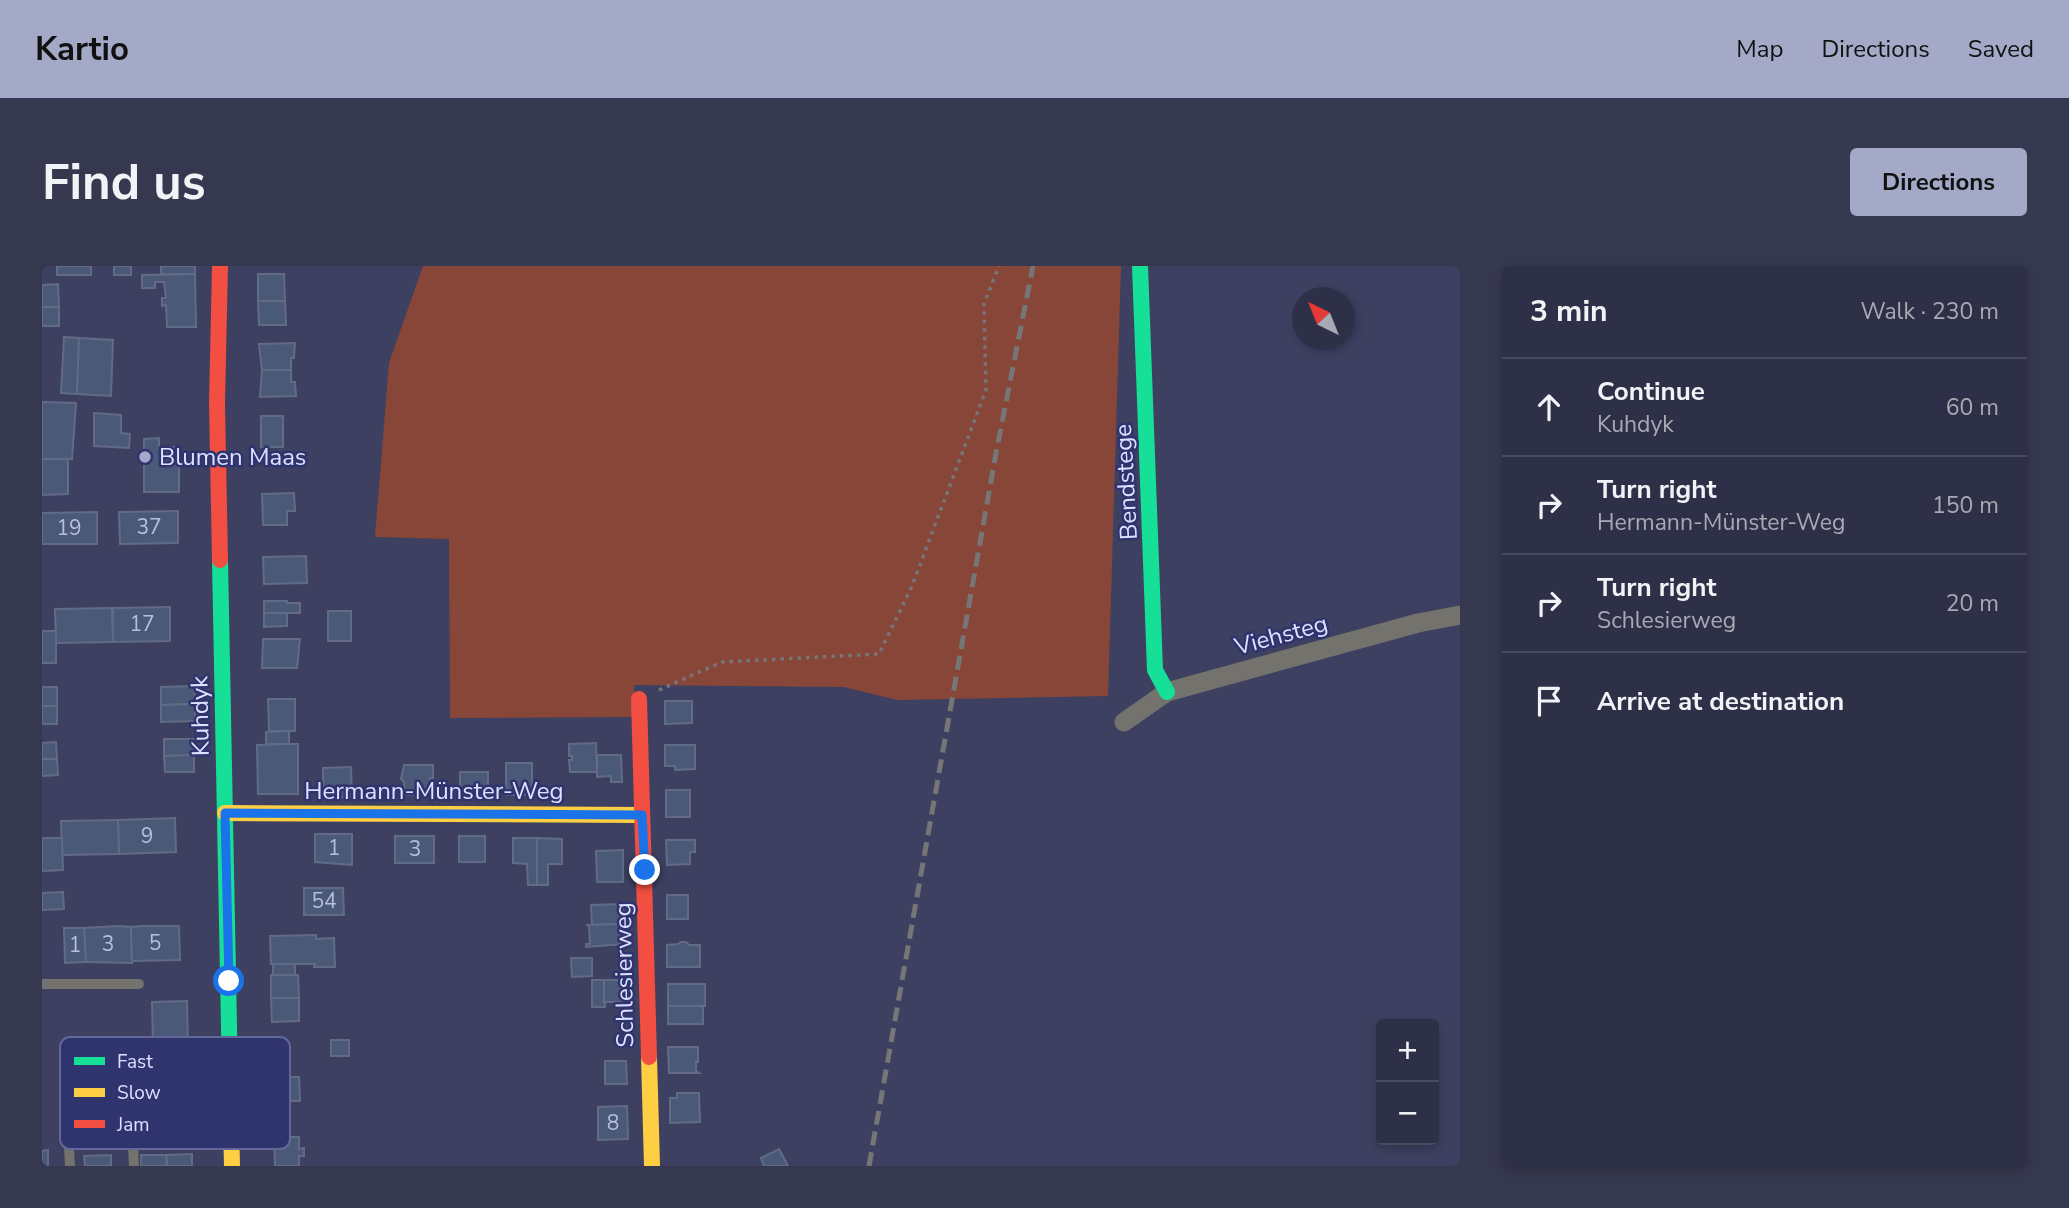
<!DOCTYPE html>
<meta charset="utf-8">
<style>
:root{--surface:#2e3048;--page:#36384f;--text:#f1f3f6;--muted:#a7a9b4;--line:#494b60;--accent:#a4a9c7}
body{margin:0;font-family:"Nunito Sans",sans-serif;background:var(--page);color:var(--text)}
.controls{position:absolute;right:21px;bottom:21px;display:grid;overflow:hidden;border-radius:7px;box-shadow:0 4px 10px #0003}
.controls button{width:63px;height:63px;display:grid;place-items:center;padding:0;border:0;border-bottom:2px solid var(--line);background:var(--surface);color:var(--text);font:35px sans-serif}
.compass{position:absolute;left:1250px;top:21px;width:63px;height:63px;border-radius:50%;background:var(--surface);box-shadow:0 4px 10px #0003;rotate:317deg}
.stop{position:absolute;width:21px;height:21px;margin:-16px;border:5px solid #1a73e8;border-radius:50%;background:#fff}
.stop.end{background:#1a73e8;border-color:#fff;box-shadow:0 2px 7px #0008}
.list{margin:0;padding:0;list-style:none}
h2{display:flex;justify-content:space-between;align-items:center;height:91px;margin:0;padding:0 28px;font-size:30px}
h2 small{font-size:23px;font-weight:400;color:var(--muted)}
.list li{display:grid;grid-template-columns:46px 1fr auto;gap:21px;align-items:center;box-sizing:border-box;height:98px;padding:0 28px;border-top:2px solid var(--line)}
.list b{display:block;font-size:26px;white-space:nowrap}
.list p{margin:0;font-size:23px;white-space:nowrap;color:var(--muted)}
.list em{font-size:23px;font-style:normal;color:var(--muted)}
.icon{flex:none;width:38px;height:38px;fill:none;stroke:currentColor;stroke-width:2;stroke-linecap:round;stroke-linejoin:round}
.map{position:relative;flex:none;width:1418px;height:900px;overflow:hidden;border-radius:7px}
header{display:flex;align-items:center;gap:42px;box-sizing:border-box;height:98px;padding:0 35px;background:var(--accent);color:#111}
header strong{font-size:33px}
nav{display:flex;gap:38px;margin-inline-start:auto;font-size:24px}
.intro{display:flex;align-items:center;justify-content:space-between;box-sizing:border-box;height:168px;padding:0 42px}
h1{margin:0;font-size:49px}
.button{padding:18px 32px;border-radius:7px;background:var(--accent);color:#111;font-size:24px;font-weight:700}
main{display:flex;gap:42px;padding:0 42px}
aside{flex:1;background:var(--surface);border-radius:7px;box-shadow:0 4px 10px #0003}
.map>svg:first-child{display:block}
</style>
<header>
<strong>Kartio</strong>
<nav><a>Map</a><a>Directions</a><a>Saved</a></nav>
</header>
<div class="intro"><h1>Find us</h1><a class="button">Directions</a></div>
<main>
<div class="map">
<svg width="1418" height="900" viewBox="0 0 1418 900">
<rect width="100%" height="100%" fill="#3d4060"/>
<path fill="#874638" d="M381 0H1079L1066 430 855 434 802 421 592 419V451L408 452 407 273 333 271 347 97Z"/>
<g fill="#4a5978" stroke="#626b85" stroke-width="2">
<rect x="15" y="0" width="34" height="9"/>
<rect x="72" y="0" width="17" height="9"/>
<rect x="119" y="0" width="34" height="8"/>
<path d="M153 8 154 61H125L124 39 120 40V32H124L122 16H113V22H100V9Z"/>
<path d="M216 8H242L243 35H216Z"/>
<path d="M16 18 17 41H0V19Z"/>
<path d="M216 35H243L244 59H217Z"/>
<rect x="0" y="41" width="17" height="19"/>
<path d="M22 71 37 72 35 128 19 127Z"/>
<path d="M37 72 71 74 69 130 35 128Z"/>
<path d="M253 77 252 92H249V104H220L217 78Z"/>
<path d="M220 104H249V116H253L254 130 218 131Z"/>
<path d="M0 136 34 137 30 193H0Z"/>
<path d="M52 147 79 149V167L88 168 87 182 52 180Z"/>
<rect x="219" y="150" width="22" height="31"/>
<path d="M117 172V181H137V226H102V173Z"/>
<path d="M0 193H26V228L0 229Z"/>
<path d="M252 227 253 245H245V259H221L220 228Z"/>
<path d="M136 245V277L78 278 77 246Z"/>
<path d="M55 246V278H0V247Z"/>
<path d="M264 290 265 317 222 318 221 291Z"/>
<path d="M222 335H245V337H258V347H222Z"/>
<path d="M128 341V375L71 376V342Z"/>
<path d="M70 342 71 376 14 377 13 343Z"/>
<rect x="286" y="345" width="23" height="30"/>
<path d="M222 347H245V360L222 361Z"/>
<rect x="0" y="365" width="14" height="32"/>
<path d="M221 373H258L255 402H220Z"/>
<path d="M152 420 153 438 119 439V421Z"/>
<rect x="0" y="421" width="15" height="19"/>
<path d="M226 433H253V465H227Z"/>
<path d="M623 435H650V457L623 458Z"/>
<path d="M153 438V455L119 456V439Z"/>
<rect x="0" y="440" width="15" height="18"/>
<path d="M247 465V478H224V466Z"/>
<path d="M122 473H152V489L122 490Z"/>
<path d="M14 476 15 493H0V477Z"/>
<path d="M554 477 555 506H528L527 494H530V490H527V478Z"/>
<path d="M247 478H256V528H216L215 479Z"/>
<path d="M623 479H653V503L633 504V500H623Z"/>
<path d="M152 489V506H123L122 490Z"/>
<path d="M555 489H579L580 516H569V510L555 511Z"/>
<path d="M0 493H15L16 509 0 510Z"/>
<rect x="464" y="497" width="26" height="32"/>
<path d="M362 499H391V512H388V529H363L362 516 359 513Z"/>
<path d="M309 501 310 531 281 532V502Z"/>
<rect x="418" y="506" width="28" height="23"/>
<rect x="624" y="524" width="24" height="27"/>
<path d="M133 552 134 586 77 588 76 554Z"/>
<path d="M76 554 77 588 20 589 19 555Z"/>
<path d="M273 568H310V599L273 596Z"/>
<rect x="353" y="570" width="39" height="27"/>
<rect x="417" y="570" width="26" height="26"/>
<path d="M0 572H20L21 604 0 605Z"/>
<path d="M471 572H495V619H486L485 598 471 597Z"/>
<path d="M495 572 520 573V598H506V619H495Z"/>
<path d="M624 574H653V586H648V598L625 599Z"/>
<path d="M581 584V616H555L554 585Z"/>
<path d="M262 622H301L302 649H262Z"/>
<path d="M21 626 22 643 0 644V627Z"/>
<rect x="625" y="629" width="21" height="24"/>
<path d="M581 638 582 658 550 659 549 639Z"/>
<path d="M582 658V678L544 681V678H548L547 660 544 659Z"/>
<path d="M77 660 89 661 90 697 44 696 42 662Z"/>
<path d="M101 660H137L138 694 91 695 90 697 89 661Z"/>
<path d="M22 662H42L44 696 23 697Z"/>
<path d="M274 669V673L292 672 293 701H272L273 698H229L228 670Z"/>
<path d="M639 676H644L647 679H658V701H625V679L636 678Z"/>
<path d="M529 692H550V710L530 711Z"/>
<rect x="231" y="698" width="22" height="11"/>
<path d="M229 709H256L257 732H229Z"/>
<path d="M550 714H562L563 741H550Z"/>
<rect x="562" y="714" width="21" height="22"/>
<rect x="626" y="718" width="37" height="22"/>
<path d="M229 732H257V755L230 756Z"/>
<path d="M145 735 146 782H111L110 736Z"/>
<rect x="626" y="740" width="35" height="18"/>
<rect x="289" y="774" width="18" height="16"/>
<path d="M626 781H656V796H654V805L657 807H627Z"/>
<path d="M563 795H584L585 818H563Z"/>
<path d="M231 811H257L258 835H231Z"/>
<path d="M635 827H657L658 856 628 857V832H635Z"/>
<path d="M585 840 586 873 556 874V841Z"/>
<path d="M232 871H257V883L262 882V890H257V900H233Z"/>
<path d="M737 883 746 900H722L719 892Z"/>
<path d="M6 884V900H0V885Z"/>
<path d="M150 888V900H125L124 889Z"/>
<path d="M69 889V900H43L42 890Z"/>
<path d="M99 889H124L125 900H99Z"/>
</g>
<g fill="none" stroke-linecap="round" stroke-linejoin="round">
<path stroke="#767677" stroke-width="3.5" stroke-dasharray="3.5 5" stroke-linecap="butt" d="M617 424 680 396 837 388 870 320 944 124 942 38 957 0"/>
<g stroke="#74726d" stroke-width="10">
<path d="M0 718H97"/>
<path d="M91 879 92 900"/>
<path d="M27 882 28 900"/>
</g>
<path stroke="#74726d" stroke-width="19" d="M1082 456 1125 426 1376 357 1418 349"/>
<g stroke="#16e098" stroke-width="16">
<path d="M1098 0 1113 404 1125 426"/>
<path d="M178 294 188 812"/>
</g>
<g stroke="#ffcf43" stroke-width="16">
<path d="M183 547 600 549"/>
<path d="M607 791 610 900"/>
<path d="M188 812 190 900"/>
</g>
<g stroke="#f24e42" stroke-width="16">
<path d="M178 0 175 137 178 294"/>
<path d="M597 433 607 791"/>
</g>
<path stroke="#777677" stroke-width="5" stroke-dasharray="14 7" stroke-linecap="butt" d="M827 900 954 187 991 0"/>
</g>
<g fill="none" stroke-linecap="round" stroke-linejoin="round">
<path stroke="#1a73e8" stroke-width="9" d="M187 715 183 547 600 549 603 604"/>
</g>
<circle fill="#a4a9c7" stroke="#2f336e" stroke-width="2.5" cx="103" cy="191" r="7"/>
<g text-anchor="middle" stroke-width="5" stroke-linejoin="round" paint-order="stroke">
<g font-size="21" fill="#b8bfdd">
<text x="107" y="268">37</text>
<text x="27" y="269">19</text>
<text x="100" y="365">17</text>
<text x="105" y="577">9</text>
<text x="292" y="589">1</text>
<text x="373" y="590">3</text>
<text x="282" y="642">54</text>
<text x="113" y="684">5</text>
<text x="66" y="685">3</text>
<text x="33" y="686">1</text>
<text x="571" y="864">8</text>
</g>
<g font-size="24" fill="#dce1ff" stroke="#2f336e" text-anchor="start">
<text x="117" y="199">Blumen Maas</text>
</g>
<g font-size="24" fill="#dce1ff" stroke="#2f336e">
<text transform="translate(1084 216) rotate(-93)" y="8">Bendstege</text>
<text transform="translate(1239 369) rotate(-15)" y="8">Viehsteg</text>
<text transform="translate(158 450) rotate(-91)" y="8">Kuhdyk</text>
<text x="392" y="533">Hermann-Münster-Weg</text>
<text transform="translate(582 709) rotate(-91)" y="8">Schlesierweg</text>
</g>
</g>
<rect x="18" y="771" width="230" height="112" rx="10" fill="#2f336e" stroke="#63679a" stroke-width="2"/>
<rect x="32" y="791" width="31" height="8" fill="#16e098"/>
<rect x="32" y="822" width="31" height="9" fill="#ffcf43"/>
<rect x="32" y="854" width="31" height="8" fill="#f24e42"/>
<g font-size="19" fill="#dce1ff">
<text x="75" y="802">Fast</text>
<text x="75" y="833">Slow</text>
<text x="75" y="865">Jam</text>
</g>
</svg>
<div class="controls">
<button>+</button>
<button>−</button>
</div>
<svg class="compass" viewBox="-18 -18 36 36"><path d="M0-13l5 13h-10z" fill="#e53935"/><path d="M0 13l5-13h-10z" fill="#a7a9b4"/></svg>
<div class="stop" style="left:187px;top:715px"></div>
<div class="stop end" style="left:603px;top:604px"></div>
</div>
<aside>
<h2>3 min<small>Walk · 230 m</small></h2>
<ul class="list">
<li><svg class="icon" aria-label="ahead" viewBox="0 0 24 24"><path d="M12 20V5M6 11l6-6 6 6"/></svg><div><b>Continue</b><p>Kuhdyk</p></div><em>60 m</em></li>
<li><svg class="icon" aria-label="right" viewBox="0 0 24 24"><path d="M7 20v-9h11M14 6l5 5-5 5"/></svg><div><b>Turn right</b><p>Hermann-Münster-Weg</p></div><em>150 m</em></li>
<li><svg class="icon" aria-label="right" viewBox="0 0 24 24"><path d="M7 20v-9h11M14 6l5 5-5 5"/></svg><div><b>Turn right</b><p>Schlesierweg</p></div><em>20 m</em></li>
<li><svg class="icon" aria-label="arrive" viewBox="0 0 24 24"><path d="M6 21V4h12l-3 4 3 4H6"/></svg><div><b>Arrive at destination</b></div></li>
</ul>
</aside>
</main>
